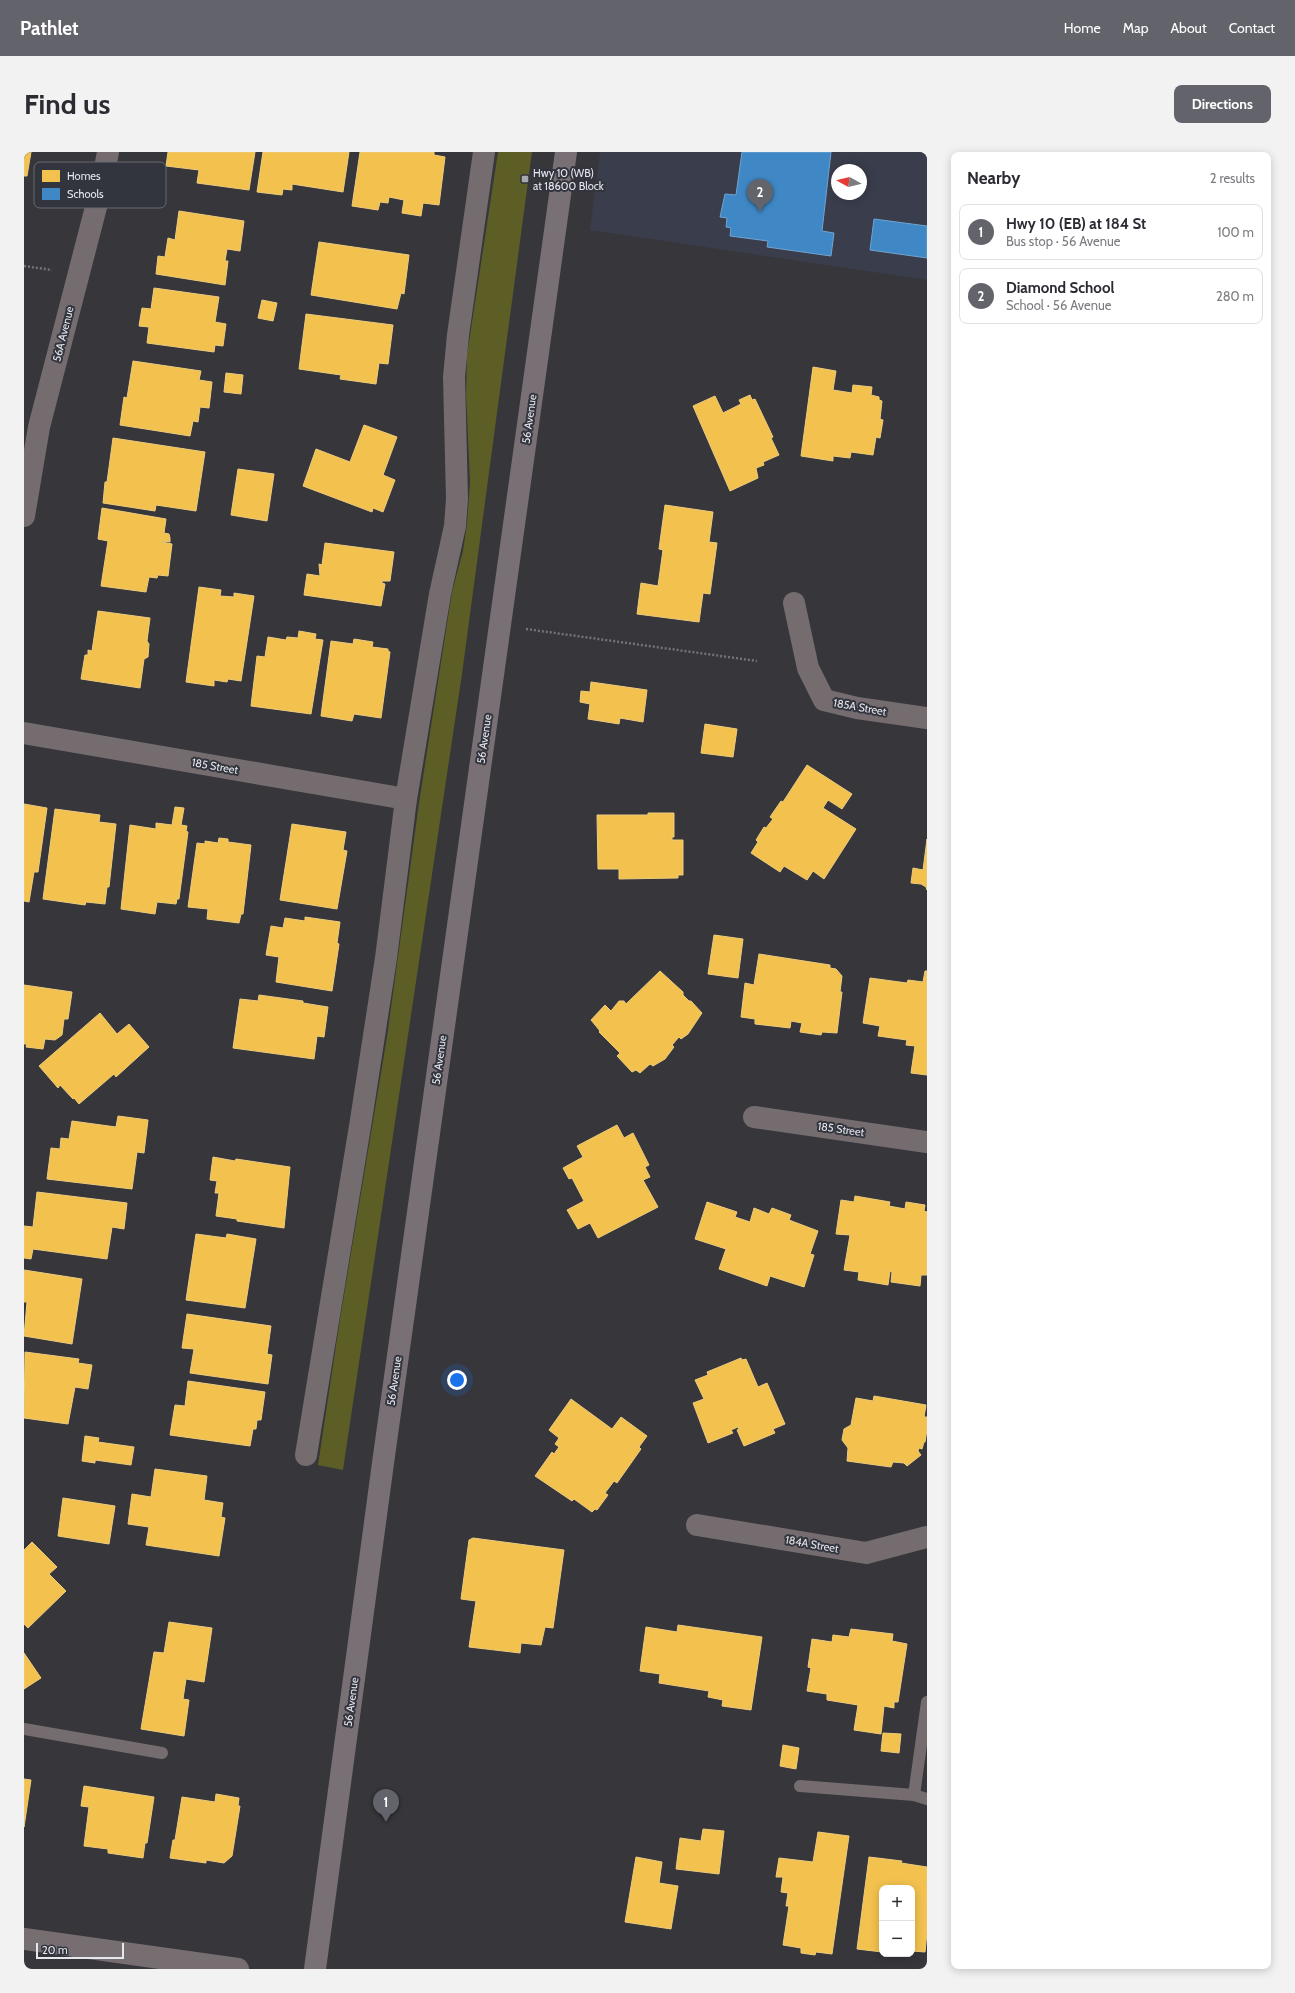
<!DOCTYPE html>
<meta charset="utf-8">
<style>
:root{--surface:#fff;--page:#f2f2f3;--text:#2b2b33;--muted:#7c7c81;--line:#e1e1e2;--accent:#63646b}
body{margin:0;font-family:Cabin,sans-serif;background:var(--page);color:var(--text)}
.controls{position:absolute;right:12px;bottom:12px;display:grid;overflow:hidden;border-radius:8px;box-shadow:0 2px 10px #0003}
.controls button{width:36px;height:36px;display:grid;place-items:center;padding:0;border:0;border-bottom:1px solid var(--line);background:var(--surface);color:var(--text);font:20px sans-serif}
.compass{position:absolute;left:807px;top:12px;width:36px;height:36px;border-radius:50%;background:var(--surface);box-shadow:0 2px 10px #0003;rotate:278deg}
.scale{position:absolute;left:12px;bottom:10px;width:88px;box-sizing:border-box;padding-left:4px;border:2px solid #e6e7ed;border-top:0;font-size:11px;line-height:14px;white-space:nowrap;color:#e6e7ed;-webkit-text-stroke:3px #33353e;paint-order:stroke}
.you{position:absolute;left:433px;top:1228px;width:14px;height:14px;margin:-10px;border:3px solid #fff;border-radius:50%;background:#1a73e8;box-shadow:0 0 0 6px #1a73e833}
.badge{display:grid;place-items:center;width:26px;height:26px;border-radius:50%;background:var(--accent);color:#fff;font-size:13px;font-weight:700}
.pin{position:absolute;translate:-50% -33px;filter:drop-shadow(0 1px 2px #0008)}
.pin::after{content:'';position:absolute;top:21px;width:14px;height:12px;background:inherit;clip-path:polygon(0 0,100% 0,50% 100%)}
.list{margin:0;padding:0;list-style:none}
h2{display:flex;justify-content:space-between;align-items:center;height:52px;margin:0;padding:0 16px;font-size:17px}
h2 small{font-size:13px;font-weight:400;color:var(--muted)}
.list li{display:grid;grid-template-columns:26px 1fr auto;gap:12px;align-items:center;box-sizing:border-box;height:56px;margin:0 8px 8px;padding:0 8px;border:1px solid var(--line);border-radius:8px}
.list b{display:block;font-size:15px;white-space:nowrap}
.list p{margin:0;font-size:13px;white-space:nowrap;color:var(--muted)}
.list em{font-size:13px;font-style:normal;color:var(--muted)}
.map{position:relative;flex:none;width:903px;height:1817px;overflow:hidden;border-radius:8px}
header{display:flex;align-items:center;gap:24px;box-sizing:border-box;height:56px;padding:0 20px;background:var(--accent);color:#fff}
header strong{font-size:19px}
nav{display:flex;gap:22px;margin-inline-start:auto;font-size:14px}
.intro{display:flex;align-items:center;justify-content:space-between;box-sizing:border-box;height:96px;padding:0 24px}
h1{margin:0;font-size:28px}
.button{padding:10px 18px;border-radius:8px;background:var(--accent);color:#fff;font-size:14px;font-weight:700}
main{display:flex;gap:24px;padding:0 24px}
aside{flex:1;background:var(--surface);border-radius:8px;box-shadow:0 2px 10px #0003}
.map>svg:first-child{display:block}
</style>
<header>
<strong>Pathlet</strong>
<nav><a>Home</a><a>Map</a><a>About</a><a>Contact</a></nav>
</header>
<div class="intro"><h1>Find us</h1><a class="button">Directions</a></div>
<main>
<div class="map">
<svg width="903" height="1817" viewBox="0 0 903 1817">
<rect width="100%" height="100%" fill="#36363b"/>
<path fill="#3a3d4b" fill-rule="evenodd" d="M576 0H903V128L566 78ZM813 18H837V42H813Z"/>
<path fill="#5c5e25" d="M474 0H508L438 522 319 1318 294 1313 316 1167 363 885 395 651 428 440 439 399 443 372 446 330 442 242 443 203Z"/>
<g fill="#f2c14e" stroke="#eecc7e">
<path d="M0 0H7L3 24H0Z"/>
<path d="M144 0H231L225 38 173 31 175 18 142 14Z"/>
<path d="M239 0H325L319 40 268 32V38L259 37 258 43 233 40Z"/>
<path d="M336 0H410V3L421 5 415 53 399 51 397 64 378 61 380 48 365 45 364 51 356 50 354 58 328 54Z"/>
<path d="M155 59 220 69 216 99 203 97 201 109H204L201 133 132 122 134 104 141 105 144 86 151 88Z"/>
<path d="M295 90 385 103 380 142 377 141 373 157 287 143Z"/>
<path d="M130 136 195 145 191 170 202 172 199 194 191 193 190 200 123 191 125 175 115 174 118 156 127 157Z"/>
<path d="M238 148 253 151 249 169 234 166Z"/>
<path d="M282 162 369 173 364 212 355 211 352 232 316 227 317 223 275 217Z"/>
<path d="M109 209 177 219 175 228 188 230 185 256 176 255 174 270 169 269 166 284 96 273 100 245 103 246Z"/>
<path d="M789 215 812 219 809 238 828 241 829 233 848 235 847 243 855 245V248L858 249 856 267 859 268 856 286 852 285 849 303 827 300 826 306 809 304V309L777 304Z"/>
<path d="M202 221 219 223 217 242 200 240Z"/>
<path d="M726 243 728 248 731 247 749 285 747 286 755 303 739 310 740 313 732 316 734 326 706 339 669 254 691 244 699 261 717 252 715 248Z"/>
<path d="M340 273 373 285 359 323 371 328 359 360 349 356 348 360 279 334 292 297 326 310Z"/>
<path d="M89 286 181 300 172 359 132 353 131 359 79 351 81 330H83Z"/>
<path d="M214 317 250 322 243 369 207 363Z"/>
<path d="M641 353 689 360 685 390 693 391 686 442 679 441 675 470 613 462 617 431 634 434 639 398 635 397Z"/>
<path d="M78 356 142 367 140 381 145 382 146 386V390L138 389V390L148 392 144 424 134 423 133 426 125 425 122 440 77 434 84 389 74 387Z"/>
<path d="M301 391 370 400 366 429H358V431L361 432 357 454 280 443 283 422 296 424 295 412 298 413Z"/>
<path d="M175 435 197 438 196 444 210 445V441L230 444 217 529 204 527 203 530 190 528V534L162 530Z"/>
<path d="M74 459 126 466 123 489 125 492 124 505 120 507 116 536 57 527 61 503H64V498L68 499Z"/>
<path d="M275 479 292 482 291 487 299 488 287 562 227 554 233 504 241 505 244 485 262 488 263 485 274 486Z"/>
<path d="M330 487 349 490 348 495 364 497V499L366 500 357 566 330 562 328 569 297 564 307 489 329 492Z"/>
<path d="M567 530 623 538 619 570 596 566 595 572 564 567 566 552 556 550 557 539 566 540Z"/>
<path d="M681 572 713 577 709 605 677 601Z"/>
<path d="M783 613 828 642 818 657 804 648 799 656 832 677 800 727 789 719 783 728 760 714 756 720 727 701 734 690 732 688 740 675 742 676 749 667 746 665 757 649 759 650Z"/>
<path d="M0 652 23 656 14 720H10L5 750 0 749Z"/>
<path d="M151 655 160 656 157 673 163 674 162 679 164 680 155 747H153L152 752 133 750 131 762 97 757 106 673 132 677V671L148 673Z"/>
<path d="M31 657 76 663 75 670 92 672 85 735H83L81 752 62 750 61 753 19 747Z"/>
<path d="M624 661H650V685H648V688H659V723H654V726L595 727V717H574L573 663H624Z"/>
<path d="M268 672 322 680 319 698 323 699 313 757 256 748Z"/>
<path d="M195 686 204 687V690L227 693 219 762H217L215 771 183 767 184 757 164 755 173 691 181 692V689L194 691Z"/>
<path d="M903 687V738L902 735 897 732 887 731 889 716 899 718Z"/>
<path d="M281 765 316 770 313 791 315 792 308 839 252 830 255 805 242 803 247 774 259 776 261 766 281 769Z"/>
<path d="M690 783 719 787 714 826 684 822Z"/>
<path d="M735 802 806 813V816L812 817 818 824 816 840H818L813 881 798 880 797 883 776 880 778 871 767 869 766 876 731 872V867L717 865 721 831 730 833Z"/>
<path d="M636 819 659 840V843L665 849H667L678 861 664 882 657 887 655 885 648 893 650 895 641 907 629 914 626 912 616 921 612 918 608 920 593 904 596 901 575 880 576 879 567 868 581 853 587 859 595 849H600L602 852Z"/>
<path d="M901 819H903V923L887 921 891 894 882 893 883 888 854 884 856 874 839 871 846 826 883 831 884 828 899 830Z"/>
<path d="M0 833 48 840 44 867H40L38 883 31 888 21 887 19 897 2 895 3 892H0Z"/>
<path d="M235 843 279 849V851L304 855 300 885 293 884 290 907 209 896 216 847 234 849Z"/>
<path d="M76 861 93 882 105 872 125 895 92 925 90 922 55 952 50 946 49 947 36 933 34 936 15 914Z"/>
<path d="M94 964 124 968 120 1001 113 1000 108 1037 23 1027 27 996 36 997 37 986 45 987 48 969 92 975Z"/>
<path d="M593 973 600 986 609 981 625 1013 621 1015 626 1025 619 1028 634 1055 574 1086 566 1071 554 1077 543 1058 560 1049 548 1026 545 1027 539 1016 559 1005 553 994Z"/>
<path d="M189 1005 211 1009 212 1007 266 1015 260 1076 213 1069V1067L192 1064 195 1041H191L193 1029 186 1028Z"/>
<path d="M13 1040 103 1051 100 1077 88 1075 83 1107 9 1097 7 1107 0 1106V1074L9 1075Z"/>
<path d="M831 1044 866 1050 865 1054 881 1057 882 1050 901 1053 900 1059 903 1060V1123H897L896 1134 867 1130 868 1120 866 1119 864 1133 834 1128 835 1120 820 1118 826 1083 812 1082 817 1048 830 1050Z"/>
<path d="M683 1050 713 1060 711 1065 726 1070 730 1056 745 1062 748 1056 767 1063 765 1068 794 1079 786 1102 790 1103 780 1135 746 1124 743 1134 695 1117 702 1097 671 1087Z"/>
<path d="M172 1082 202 1086 203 1082 232 1087 221 1156 162 1148Z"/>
<path d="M0 1118 58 1127 48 1192 0 1184 3 1150H0Z"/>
<path d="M163 1162 247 1174 243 1202 248 1203 244 1232 166 1221 170 1197 158 1196Z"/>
<path d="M1 1200 55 1207 54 1211 68 1213 64 1237 51 1235 44 1272 0 1266Z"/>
<path d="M717 1206 718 1208 722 1207 734 1235 743 1231 761 1272 749 1277 751 1281 720 1294 713 1278 715 1277 714 1275 707 1278 709 1281 684 1291 669 1251 680 1247 671 1228 684 1223 683 1220Z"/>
<path d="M164 1229 241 1240 237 1268H233L232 1277H229L226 1294 146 1283 151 1253 161 1254Z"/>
<path d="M850 1244 902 1253 900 1265H903V1278L901 1290H900L898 1297 895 1296 894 1299 897 1303 883 1314 880 1311 869 1310 867 1315 823 1309 824 1296 818 1288 820 1277 827 1273 832 1246 849 1249Z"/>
<path d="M547 1247 588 1277 597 1265 623 1284 615 1295 617 1297 593 1331 590 1329 581 1341 584 1343 573 1358 571 1357 568 1360 550 1347 548 1349 511 1324 528 1300 530 1302 535 1295 531 1292 535 1286 525 1278Z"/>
<path d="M61 1284 75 1286 74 1290 110 1295 107 1313 71 1308V1311L58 1309Z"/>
<path d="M131 1317 183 1324 180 1348 199 1351 197 1365 201 1366 195 1404 122 1393 125 1375 104 1372 108 1342 127 1345Z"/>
<path d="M39 1346 91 1354 85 1392 34 1384Z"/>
<path d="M449 1386 540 1398 529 1476 521 1475 517 1493 497 1491 496 1501 445 1495 452 1449 437 1447 445 1388Z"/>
<path d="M8 1390 33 1415 25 1422 42 1439 4 1476 0 1472V1398Z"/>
<path d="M145 1470 188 1476 180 1530 162 1527 159 1547 165 1548 160 1584 117 1577 130 1500 140 1501Z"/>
<path d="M654 1473 738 1485 727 1558 698 1554 699 1548 684 1545 685 1539 635 1531 636 1522 616 1519 622 1475 653 1480Z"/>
<path d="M827 1477 869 1482 868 1489 883 1492 874 1550H870V1556L860 1554 857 1582 830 1578 834 1553 803 1548V1542L783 1539 787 1516 784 1515 788 1487 808 1490 809 1483 825 1485Z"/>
<path d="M0 1501 17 1526 0 1537Z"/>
<path d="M859 1581 877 1582 875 1601 857 1599Z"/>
<path d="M759 1593 775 1596 772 1617 756 1614Z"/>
<path d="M0 1627 7 1628 0 1675Z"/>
<path d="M60 1634 130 1645 123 1691H121L119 1706 84 1701V1697L60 1694 65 1655 57 1654Z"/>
<path d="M192 1642 215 1646 214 1654H216L208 1704 200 1711 182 1708V1711L146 1706 149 1688H151L158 1645 191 1650Z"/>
<path d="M679 1677 700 1679 695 1722 652 1717 656 1686 677 1689Z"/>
<path d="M794 1680 825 1684 808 1802 792 1800 791 1803 777 1801V1796L759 1793 765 1754H762L764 1741 757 1740 759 1725H752L755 1706 789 1710Z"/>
<path d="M612 1705 638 1710 635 1731 654 1734 647 1777 601 1770Z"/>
<path d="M845 1705 878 1709 877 1711 903 1715V1781L901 1800 888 1799V1736H858V1800L833 1797Z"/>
</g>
<g fill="#3f88c5" stroke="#71a4d1">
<path d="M718 0H807L798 79 810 81 807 104 743 95 744 89 706 84 707 76 702 75 703 66 696 65 701 42 712 43Z"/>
<path d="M850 67 903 74V106L846 98Z"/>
</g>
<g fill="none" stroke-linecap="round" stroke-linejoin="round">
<g stroke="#777274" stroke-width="2.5" stroke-dasharray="2 2" stroke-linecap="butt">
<path d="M0 114 28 118"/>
<path d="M502 477 733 509"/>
</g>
<g stroke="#756c6f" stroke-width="12">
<path d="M0 1577 138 1601"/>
<path d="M776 1634 890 1643 903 1647"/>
<path d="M890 1643 903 1550"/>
</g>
<g stroke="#756c6f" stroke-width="22">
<path d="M0 364 15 275 78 32 84 0"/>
<path d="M770 451 784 516 800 548 833 556 903 566"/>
<path d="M0 581 382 647"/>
<path d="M730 965 903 990"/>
<path d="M282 1303 337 968 362 806 382 647 416 442 431 374 433 347 430 225 434 183 460 0"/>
<path d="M673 1373 842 1401 903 1385"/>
</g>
<path stroke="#776e72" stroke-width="22" d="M0 1787 214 1817"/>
<path stroke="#787074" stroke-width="22" d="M291 1817 359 1311 542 0"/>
</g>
<rect fill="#a8a9af" stroke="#33353e" stroke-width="1.5" x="497" y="23" width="8" height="8" rx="2"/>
<g text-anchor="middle" stroke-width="4" stroke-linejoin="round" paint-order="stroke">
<g font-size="11" fill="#e6e7ed" stroke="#33353e" text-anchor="start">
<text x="509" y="25">Hwy 10 (WB)<tspan x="509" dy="13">at 18600 Block</tspan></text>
</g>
<g font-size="11" fill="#e6e7ed" stroke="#33353e">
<text transform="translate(39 182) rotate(-76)" y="4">56A Avenue</text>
<text transform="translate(505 267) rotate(-82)" y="4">56 Avenue</text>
<text transform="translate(836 555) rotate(10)" y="4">185A Street</text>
<text transform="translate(460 587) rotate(-82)" y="4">56 Avenue</text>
<text transform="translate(191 614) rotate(10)" y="4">185 Street</text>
<text transform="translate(415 908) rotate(-82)" y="4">56 Avenue</text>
<text transform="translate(817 977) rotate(8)" y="4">185 Street</text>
<text transform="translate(370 1229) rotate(-82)" y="4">56 Avenue</text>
<text transform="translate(788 1392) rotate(10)" y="4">184A Street</text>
<text transform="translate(327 1550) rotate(-82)" y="4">56 Avenue</text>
</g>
</g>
<rect x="10" y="10" width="132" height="46" rx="6" fill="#33353e" stroke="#696a73" stroke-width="1"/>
<rect x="18" y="18" width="18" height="12" fill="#f2c14e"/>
<rect x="18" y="36" width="18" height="12" fill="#3f88c5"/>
<g font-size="11" fill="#e6e7ed">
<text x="43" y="28">Homes</text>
<text x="43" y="46">Schools</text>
</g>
</svg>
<div class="controls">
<button>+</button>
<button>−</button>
</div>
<svg class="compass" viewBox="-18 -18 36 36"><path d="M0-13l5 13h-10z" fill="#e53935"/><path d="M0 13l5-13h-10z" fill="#7c7c81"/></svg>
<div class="scale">20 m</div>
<div class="you"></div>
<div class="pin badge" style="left:362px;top:1670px">1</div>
<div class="pin badge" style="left:736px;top:60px">2</div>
</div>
<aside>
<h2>Nearby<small>2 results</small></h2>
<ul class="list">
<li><span class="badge">1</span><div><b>Hwy 10 (EB) at 184 St</b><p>Bus stop · 56 Avenue</p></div><em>100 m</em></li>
<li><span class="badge">2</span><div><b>Diamond School</b><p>School · 56 Avenue</p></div><em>280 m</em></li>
</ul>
</aside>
</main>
